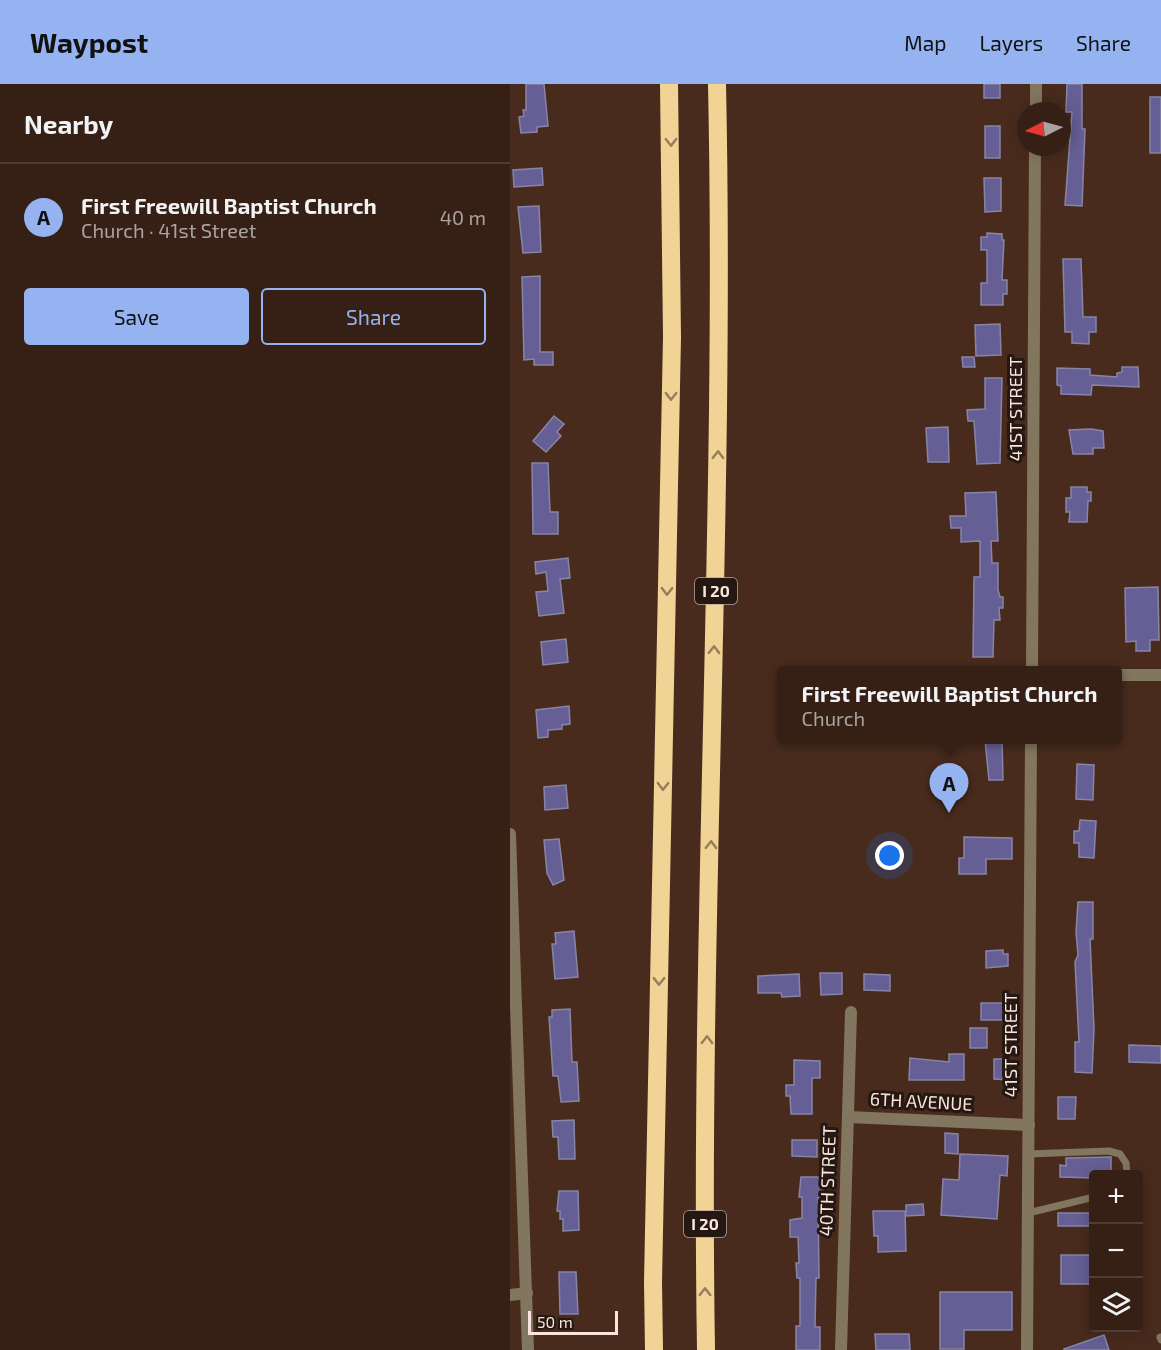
<!DOCTYPE html>
<meta charset="utf-8">
<style>
:root{--surface:#362016;--page:#3d281f;--text:#f1f3f6;--muted:#aaa3a1;--line:#503e35;--accent:#95b2f1}
body{margin:0;font-family:"Exo 2",sans-serif;background:var(--page);color:var(--text)}
.controls{position:absolute;right:18px;bottom:18px;display:grid;overflow:hidden;border-radius:6px;box-shadow:0 3px 15px #0003}
.controls button{width:54px;height:54px;display:grid;place-items:center;padding:0;border:0;border-bottom:2px solid var(--line);background:var(--surface);color:var(--text);font:30px sans-serif}
.compass{position:absolute;left:507px;top:18px;width:54px;height:54px;border-radius:50%;background:var(--surface);box-shadow:0 3px 15px #0003;rotate:264deg}
.scale{position:absolute;left:18px;bottom:15px;width:90px;box-sizing:border-box;padding-left:6px;border:3px solid #f9e5dc;border-top:0;font-size:16px;line-height:21px;white-space:nowrap;color:#f9e5dc;-webkit-text-stroke:4px #251711;paint-order:stroke}
.you{position:absolute;left:380px;top:772px;width:21px;height:21px;margin:-15px;border:4px solid #fff;border-radius:50%;background:#1a73e8;box-shadow:0 0 0 9px #1a73e833}
.badge{display:grid;place-items:center;width:39px;height:39px;border-radius:50%;background:var(--accent);color:#111;font-size:20px;font-weight:700}
.pin{position:absolute;translate:-50% -50px;filter:drop-shadow(0 2px 3px #0008)}
.pin::after{content:'';position:absolute;top:32px;width:21px;height:18px;background:inherit;clip-path:polygon(0 0,100% 0,50% 100%)}
.popup{position:absolute;left:267px;top:582px;width:345px;height:78px;box-sizing:border-box;display:grid;place-content:center;border-radius:6px;background:var(--surface);filter:drop-shadow(0 2px 4px #0005);font-size:20px;white-space:nowrap;color:var(--muted)}
.popup b{font-size:22px;color:var(--text)}
.popup::after{content:'';position:absolute;left:50%;top:100%;margin-left:-12px;border:12px solid transparent;border-top-color:var(--surface)}
.list{margin:0;padding:0;list-style:none}
h2{display:flex;justify-content:space-between;align-items:center;height:78px;margin:0;padding:0 24px;font-size:26px}
h2 small{font-size:20px;font-weight:400;color:var(--muted)}
.list li{display:grid;grid-template-columns:39px 1fr auto;gap:18px;align-items:center;box-sizing:border-box;height:108px;padding:0 24px;border-top:2px solid var(--line)}
.list b{display:block;font-size:22px;white-space:nowrap}
.list p{margin:0;font-size:20px;white-space:nowrap;color:var(--muted)}
.list em{font-size:20px;font-style:normal;color:var(--muted)}
.actions{display:flex;gap:12px;padding:18px 24px}
.actions a{flex:1;padding:14px 0;border:2px solid var(--accent);border-radius:6px;text-align:center;font-size:21px;color:var(--accent)}
.actions .main{background:var(--accent);color:#111}
.icon{flex:none;width:33px;height:33px;fill:none;stroke:currentColor;stroke-width:2;stroke-linecap:round;stroke-linejoin:round}
.map{position:relative;flex:none;width:651px;height:1266px;overflow:hidden}
header{display:flex;align-items:center;gap:36px;box-sizing:border-box;height:84px;padding:0 30px;background:var(--accent);color:#111}
header strong{font-size:28px}
nav{display:flex;gap:33px;margin-inline-start:auto;font-size:21px}
main{display:flex}
aside{flex:1;background:var(--surface)}
.map>svg:first-child{display:block}
</style>
<header>
<strong>Waypost</strong>
<nav><a>Map</a><a>Layers</a><a>Share</a></nav>
</header>
<main>
<aside>
<h2>Nearby<small></small></h2>
<ul class="list">
<li><span class="badge">A</span><div><b>First Freewill Baptist Church</b><p>Church · 41st Street</p></div><em>40 m</em></li>
</ul>
<div class="actions"><a class="main">Save</a><a>Share</a></div>
</aside>
<div class="map">
<svg width="651" height="1266" viewBox="0 0 651 1266">
<rect width="100%" height="100%" fill="#482b1d"/>
<g fill="#665f95" stroke="#8785a6" stroke-width="1.5">
<path d="M16 0H34L38 42 27 43V48L11 49 9 33 14 32 13 26H16Z"/>
<rect x="474" y="0" width="16" height="14"/>
<path d="M557 0H572V45H575L572 122 555 121 562 28H556Z"/>
<rect x="640" y="13" width="11" height="56"/>
<rect x="475" y="42" width="15" height="32"/>
<path d="M32 84 33 101 4 103 3 86Z"/>
<path d="M474 94H491V127L475 128Z"/>
<path d="M29 122 31 168 13 169 8 123Z"/>
<path d="M477 149 492 150V156H494L492 196H497V210H493V221H471V199H477V166H471V153H477Z"/>
<path d="M553 175H571L573 233H586V248H579V260L562 259V248H555Z"/>
<path d="M30 192V268H43V281H24V275L14 276 12 193Z"/>
<path d="M490 240 491 271 466 272 465 241Z"/>
<path d="M452 273H464L465 283H453Z"/>
<path d="M612 283H628L629 303 582 301 581 311 551 310V302L547 301V284L580 285V291L607 293V289L612 288Z"/>
<path d="M475 294H492L490 379 467 380 464 337H458L457 326 475 325Z"/>
<path d="M44 332 54 340 47 348 51 352 36 368 23 357Z"/>
<path d="M438 343 439 378H418L416 344Z"/>
<path d="M581 345 593 347 594 364H583V370H563L559 346Z"/>
<path d="M22 379H38L40 428H48V450H23Z"/>
<path d="M561 403H577V408H581V417H578L577 438H559L560 428H556V414H561Z"/>
<path d="M486 408 488 457H481L482 479H488V506L490 513H493V524H489L490 536H484L483 573H463L464 493H470V457L451 458V444H441L440 432H456L455 409Z"/>
<path d="M58 474 60 494 50 495 54 529 29 532 26 508 38 507 36 488 26 490 25 478Z"/>
<path d="M648 503 649 556H640V567H626V557L616 558 615 504Z"/>
<path d="M56 555 58 578 33 581 31 558Z"/>
<path d="M59 622 60 640 52 641V645L38 646V653L28 654 26 626Z"/>
<path d="M475 656H492L493 696H479Z"/>
<path d="M567 680 584 681 583 716 566 715Z"/>
<path d="M56 701 58 724 35 726 34 703Z"/>
<path d="M570 736 586 737 584 774 569 773V759H564V747H569Z"/>
<path d="M454 753 502 754V775H476V790H449V774H454Z"/>
<path d="M49 755 54 796 43 801 37 789 34 756Z"/>
<path d="M568 818H583V855H580L584 945 582 989 565 988V958H569L565 878 568 871 566 848Z"/>
<path d="M64 847 68 893 45 895 42 860H46L45 849Z"/>
<path d="M493 866V870H498V882L476 884V867Z"/>
<path d="M310 889H332V910L311 911Z"/>
<path d="M289 890 290 912 272 913 271 909H248V892Z"/>
<path d="M354 890 380 891V907L354 906Z"/>
<path d="M471 919H499L498 936H471Z"/>
<path d="M60 925 62 978H67L69 1017 51 1018 48 992H43L39 933H42V926Z"/>
<rect x="460" y="944" width="17" height="20"/>
<path d="M619 961 651 962V979L619 978Z"/>
<path d="M439 970H454V996H399L400 974 439 978Z"/>
<path d="M484 975H498V996L484 995Z"/>
<path d="M284 976 310 977V994H302V1030H281L280 1012H276V1001H284Z"/>
<path d="M548 1013H566L565 1035H548Z"/>
<path d="M64 1036 65 1075H49L48 1053H43L42 1037Z"/>
<path d="M435 1049 448 1050V1070L435 1069Z"/>
<path d="M282 1056H307V1073L282 1072Z"/>
<path d="M450 1070 498 1072 497 1092 490 1091 487 1135 431 1131 433 1095 449 1096Z"/>
<path d="M601 1073V1090H584V1094L550 1093V1081L556 1082V1074Z"/>
<path d="M291 1093H313V1113H308L309 1194H306L305 1243H310V1266H286V1242H290V1194H287L286 1179H289L288 1153H280V1136L292 1134V1113H289Z"/>
<path d="M49 1107H68L69 1146 53 1147V1135H50V1127H47Z"/>
<path d="M413 1120 414 1131 396 1132V1121Z"/>
<path d="M363 1127H395L396 1167 368 1168V1152H364Z"/>
<rect x="548" y="1129" width="36" height="13"/>
<rect x="551" y="1171" width="33" height="29"/>
<path d="M49 1188H66L68 1230H50Z"/>
<path d="M430 1208H502V1246H454V1265H430Z"/>
<path d="M365 1250H399L400 1266H366Z"/>
<path d="M594 1251 599 1266H554V1265Z"/>
</g>
<g fill="none" stroke-linecap="round" stroke-linejoin="round">
<g stroke="#82765e" stroke-width="7">
<path d="M518 1070 599 1067 610 1070 616 1079 617 1090"/>
<path d="M518 1129 584 1113"/>
<path d="M650 1253 651 1256"/>
</g>
<g stroke="#82765e" stroke-width="12">
<path d="M526 27V0"/>
<path d="M522 586 525 63"/>
<path d="M607 591H651"/>
<path d="M0 750 18 1266"/>
<path d="M338 1033 519 1041"/>
<path d="M0 1211 17 1209"/>
<path d="M331 1266 341 928"/>
<path d="M517 1266 521 656"/>
</g>
<g stroke="#f1d396" stroke-width="18">
<path d="M144 1266 143 1198 162 253 159 0"/>
<path d="M196 1266C189 844 216 422 207 0"/>
</g>
</g>
<defs><path id="oneway-chevron" d="M-2-3.5L2.5 0L-2 3.5" fill="none" stroke-width="1.6" stroke-linecap="round" stroke-linejoin="round" transform="scale(1.5)"/></defs>
<g stroke="#957e5a">
<use href="#oneway-chevron" transform="translate(161 58) rotate(89)"/>
<use href="#oneway-chevron" transform="translate(161 312) rotate(91)"/>
<use href="#oneway-chevron" transform="translate(208 371) rotate(-89)"/>
<use href="#oneway-chevron" transform="translate(157 507) rotate(91)"/>
<use href="#oneway-chevron" transform="translate(204 566) rotate(-89)"/>
<use href="#oneway-chevron" transform="translate(153 702) rotate(91)"/>
<use href="#oneway-chevron" transform="translate(201 761) rotate(-89)"/>
<use href="#oneway-chevron" transform="translate(149 897) rotate(91)"/>
<use href="#oneway-chevron" transform="translate(197 956) rotate(-89)"/>
<use href="#oneway-chevron" transform="translate(195 1208) rotate(-90)"/>
</g>
<g text-anchor="middle" stroke-width="6" stroke-linejoin="round" paint-order="stroke">
<g fill="#251711" stroke="#b9a79f" stroke-width="1.5">
<rect x="185" y="494" width="42" height="26" rx="4.5"/>
<rect x="174" y="1127" width="42" height="26" rx="4.5"/>
</g>
<g font-size="16" font-weight="bold" fill="#f9e5dc">
<text x="206" y="513">I 20</text>
<text x="195" y="1146">I 20</text>
</g>
<g font-size="18" fill="#f9e5dc" stroke="#251711">
<text transform="translate(506 325) rotate(-90)" y="6">41ST STREET</text>
<text transform="translate(501 961) rotate(-90)" y="6">41ST STREET</text>
<text transform="translate(411 1018) rotate(3)" y="6">6TH AVENUE</text>
<text transform="translate(318 1097) rotate(-88)" y="6">40TH STREET</text>
</g>
</g>
</svg>
<div class="controls">
<button>+</button>
<button>−</button>
<button><svg class="icon" aria-label="layers" viewBox="0 0 24 24"><path d="M12 4l9 5-9 5-9-5zM3 14l9 5 9-5"/></svg></button>
</div>
<svg class="compass" viewBox="-18 -18 36 36"><path d="M0-13l5 13h-10z" fill="#e53935"/><path d="M0 13l5-13h-10z" fill="#aaa3a1"/></svg>
<div class="scale">50 m</div>
<div class="you"></div>
<div class="pin badge" style="left:439px;top:729px">A</div>
<div class="popup"><b>First Freewill Baptist Church</b>Church</div>
</div>
</main>
